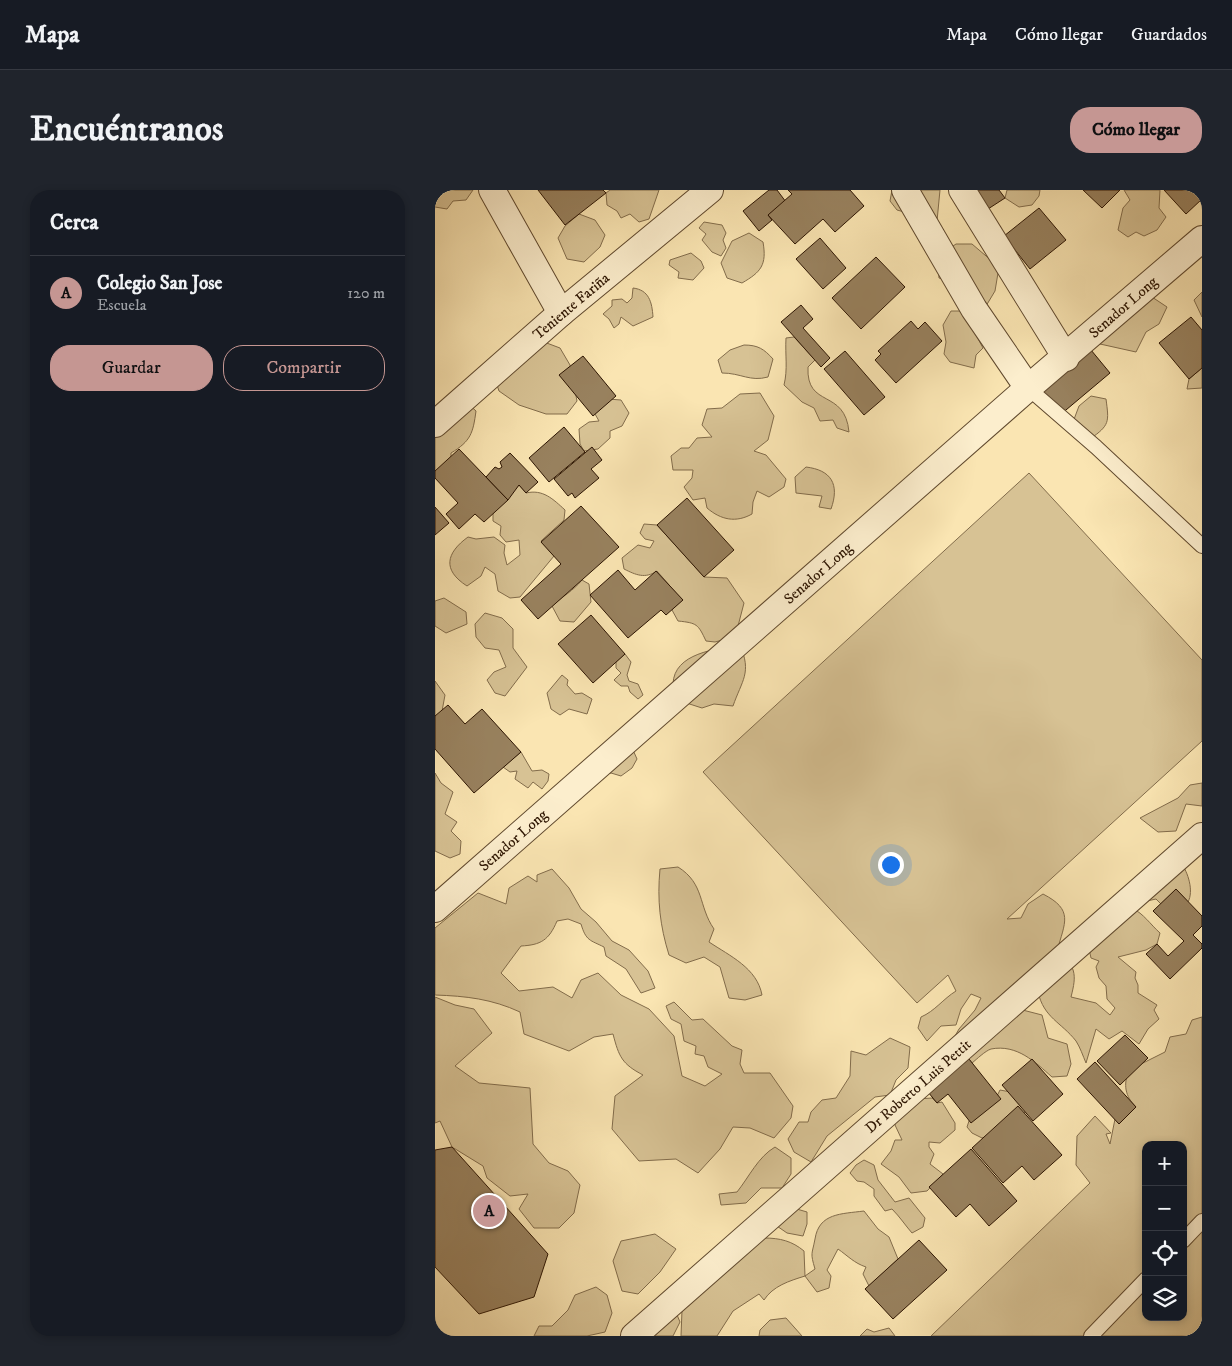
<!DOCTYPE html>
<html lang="es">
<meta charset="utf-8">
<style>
:root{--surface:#171b24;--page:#20242c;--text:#f1f3f6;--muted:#9ea1a6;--line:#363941;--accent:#c59692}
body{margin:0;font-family:"IM FELL DW Pica",serif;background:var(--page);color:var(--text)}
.controls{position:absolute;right:15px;bottom:15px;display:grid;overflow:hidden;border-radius:10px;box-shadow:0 2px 8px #0003}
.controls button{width:45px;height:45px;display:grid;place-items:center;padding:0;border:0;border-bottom:1px solid var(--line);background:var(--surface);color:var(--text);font:25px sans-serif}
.you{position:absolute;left:455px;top:674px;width:18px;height:18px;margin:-12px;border:4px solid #fff;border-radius:50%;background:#1a73e8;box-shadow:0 0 0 8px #1a73e833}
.badge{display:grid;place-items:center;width:32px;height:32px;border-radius:50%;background:var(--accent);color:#111;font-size:16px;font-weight:700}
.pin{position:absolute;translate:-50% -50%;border:2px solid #fff;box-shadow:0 1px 5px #0006}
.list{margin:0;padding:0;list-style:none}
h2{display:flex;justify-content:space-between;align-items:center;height:65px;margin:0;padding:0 20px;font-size:21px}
h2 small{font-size:16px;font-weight:400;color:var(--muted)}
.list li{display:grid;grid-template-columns:32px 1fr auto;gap:15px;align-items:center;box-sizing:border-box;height:75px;padding:0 20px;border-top:1px solid var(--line)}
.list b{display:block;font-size:19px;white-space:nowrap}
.list p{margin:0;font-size:16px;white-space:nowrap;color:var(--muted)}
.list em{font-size:16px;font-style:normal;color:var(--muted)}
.actions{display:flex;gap:10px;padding:15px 20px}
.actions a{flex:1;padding:11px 0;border:1px solid var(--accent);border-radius:20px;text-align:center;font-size:18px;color:var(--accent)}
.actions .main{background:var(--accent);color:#111}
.icon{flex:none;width:28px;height:28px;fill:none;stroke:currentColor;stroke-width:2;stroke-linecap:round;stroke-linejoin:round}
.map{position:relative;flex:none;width:767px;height:1146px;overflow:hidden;border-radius:20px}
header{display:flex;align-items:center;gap:30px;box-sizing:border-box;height:70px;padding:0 25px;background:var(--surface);border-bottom:1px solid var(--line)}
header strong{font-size:24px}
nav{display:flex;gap:28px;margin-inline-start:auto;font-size:18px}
.intro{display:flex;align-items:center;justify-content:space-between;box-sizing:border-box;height:120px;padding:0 30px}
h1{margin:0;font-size:35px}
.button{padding:12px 22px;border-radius:20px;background:var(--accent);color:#111;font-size:18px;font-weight:700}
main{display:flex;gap:30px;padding:0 30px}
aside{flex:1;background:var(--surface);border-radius:20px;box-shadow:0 2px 8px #0003}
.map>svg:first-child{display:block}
</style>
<header>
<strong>Mapa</strong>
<nav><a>Mapa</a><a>Cómo llegar</a><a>Guardados</a></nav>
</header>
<div class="intro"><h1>Encuéntranos</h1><a class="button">Cómo llegar</a></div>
<main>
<aside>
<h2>Cerca<small></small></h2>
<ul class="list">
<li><span class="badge">A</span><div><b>Colegio San Jose</b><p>Escuela</p></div><em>120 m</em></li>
</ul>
<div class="actions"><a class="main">Guardar</a><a>Compartir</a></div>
</aside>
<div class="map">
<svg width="767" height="1146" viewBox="0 0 767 1146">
<rect width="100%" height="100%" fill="#fae5b2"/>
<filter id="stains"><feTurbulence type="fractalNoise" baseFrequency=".004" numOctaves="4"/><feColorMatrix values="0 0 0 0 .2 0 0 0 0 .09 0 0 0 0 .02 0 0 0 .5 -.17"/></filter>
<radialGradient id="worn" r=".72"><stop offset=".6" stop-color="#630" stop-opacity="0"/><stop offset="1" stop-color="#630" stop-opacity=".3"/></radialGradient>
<g fill="#d7c294" stroke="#826c4b" fill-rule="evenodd">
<path d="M0 0H38L31 10 18 11 12 19 0 17Z"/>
<path d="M175 0H224L214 29 204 32 195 24 186 28 182 21 172 15 171 3Z"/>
<path d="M457 0H505L502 31 462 20 455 11Z"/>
<path d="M572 0H605L604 6 597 15 584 17 570 8Z"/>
<path d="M689 0H725L724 18 731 27 722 40 709 46 701 42 693 47 683 40 688 18 695 10Z"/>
<path d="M144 24 160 30 170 45 165 57 149 72 132 69 123 48 130 36Z"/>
<path d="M269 32 287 35 291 43 288 50 291 58 286 66 277 62 267 50 271 44 264 38Z"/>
<path d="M314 43 328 52C332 75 326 82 307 93L292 88 286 73 297 51Z"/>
<path d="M521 54H537L564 77 560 101 548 121 521 93 504 88 503 73 506 64Z"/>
<path d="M256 63 266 71 269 78 258 90 243 88 244 82 234 75 235 70Z"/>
<path d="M198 98C214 100 217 112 218 127L198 136 186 127 184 134 179 138 174 129 168 124 177 116V110L187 109 192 113 197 108Z"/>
<path d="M767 102V127L759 110Z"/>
<path d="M714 105 732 117 724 134 711 142 701 162 665 154 664 142Z"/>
<path d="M516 121H528L548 158 541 165 539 178 515 172 509 164 511 152 508 135Z"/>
<path d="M359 147 380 170 373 177C371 219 410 198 414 242L402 238 398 230 385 231 379 218 367 212 349 195C353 179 350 165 351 148Z"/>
<path d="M101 149 125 158 135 175 142 211 132 224H111L84 215 64 201 59 186Z"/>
<path d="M309 155C323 155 329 159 338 169L333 187C315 192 306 183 287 183L283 170 295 160Z"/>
<path d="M767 178V198L752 199 754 189Z"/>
<path d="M325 203 339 226 333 250 319 261 331 265 351 289 349 297 334 307 322 301 318 312 317 324C301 333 286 330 272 318L270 308 258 310 249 297 257 288 258 280H238L236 266 246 258H254L262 248 277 247 267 235 272 219 287 218 305 204Z"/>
<path d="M656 206 671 209C674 232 675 235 655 249L638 232 644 216Z"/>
<path d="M173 209 186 210 194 223 187 236 175 241V248L163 259 149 261 145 254 144 239 154 232 164 231 160 224Z"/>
<path d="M30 211 41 221C38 243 36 251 16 263V285H0V230Z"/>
<path d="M371 277C396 280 405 294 396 319L384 317 387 306 361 303 360 287Z"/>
<path d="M594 283 767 470V551L572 729 586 728 593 714 608 704C639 720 630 732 622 761 641 776 642 784 636 807L661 813 675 825 680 818 672 809 671 796 664 788 661 777 664 771 656 768 654 759 697 718C709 724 715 734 725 743L722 754 711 760 683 767 701 782 700 788 703 795V803L722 815 719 820 724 829 713 839 704 854 687 841 674 849 661 839 651 873C648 866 645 857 641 851 626 832 609 828 603 802L572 816 607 825 613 848 632 854 636 874 632 886 617 887C600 872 582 854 556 859 550 861 542 869 537 873L534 869 518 870 512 860 524 839 540 820 546 808 536 804 526 819 521 835 506 836 492 851 483 838 486 827C500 821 508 809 521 801L513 785 482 813 268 582Z"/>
<path d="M84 295 91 303C108 299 118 309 130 320L129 330 106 351 119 366 85 407 75 408 63 401 60 384 50 377 46 386 32 396C7 380 11 363 33 347L41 349 59 347 70 355 69 363 72 375 85 365 84 350 71 352 65 345 66 336 58 331V323Z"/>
<path d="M209 334 222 335 269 387 292 388 309 413 303 436 295 448 280 452 271 451C263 434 262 433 243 431L237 420 247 410 222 381C210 389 201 385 189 379L187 368 203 355 215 358 219 351 210 349 205 343Z"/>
<path d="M147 390 154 394 156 412 139 432 125 431 117 416C128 406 138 401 147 390Z"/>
<path d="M9 408 31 422 32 434 11 443 0 436V411Z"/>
<path d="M50 423 67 428 78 439V458L92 477 70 506 60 503 52 490 59 482 71 477 64 460 50 458 41 447 40 434Z"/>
<path d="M305 455C317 483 307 490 298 516L279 514 267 518 242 510C241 505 238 499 238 494 239 463 281 459 305 455Z"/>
<path d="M190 464 196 472 192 485 194 491 203 494 208 505 203 509 195 502 193 496H186L179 490 186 483 181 478V472Z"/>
<path d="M127 485 133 490 132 495 140 504 147 503 157 509 152 524 134 519 125 525 116 519 112 503Z"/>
<path d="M0 491 10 505 0 559Z"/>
<path d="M194 551 202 569 197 578 186 586 176 583 165 586Z"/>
<path d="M86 562 97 581 107 580 114 584 113 591 107 599 98 592 93 598 80 589 82 581 75 582 68 577Z"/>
<path d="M0 583 6 593 18 602 10 624 22 632 16 641 26 651 25 664 15 668 0 661Z"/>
<path d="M767 593V616L751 614 741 641 723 642 705 628 743 608 755 595Z"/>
<path d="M746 673C753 682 759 701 753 712L741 699 726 714 721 709 712 711Z"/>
<path d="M243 677C270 694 263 716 279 739L274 752C295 766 322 778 327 805L310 810 294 808 285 777 269 767 251 773 234 765C225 736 222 710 225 679Z"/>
<path d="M117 679 134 698 146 719 161 732 177 751 194 760 213 781 220 798 206 803 191 779 171 766 169 757C155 750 151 751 146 734L133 729 122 731C114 750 106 755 86 756L66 783 84 801 118 797 137 808 146 790 163 783 186 805 214 819 239 846 247 886 270 896 287 884 273 877 269 866 260 864 261 856 249 851 246 834 236 829 231 816 239 812 257 830 268 829 297 856 307 860 305 874 309 883H335L358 916 356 928 339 948 315 938 298 937 285 959 263 983 241 969 204 971 177 939 180 906 208 885C187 874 184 867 178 844L159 847 134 861 89 844 85 822C57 809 31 806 0 805V738L43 703 71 714 74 698 93 686 102 692V685Z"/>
<path d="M0 807 20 815 39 819 57 843 20 876 44 893 95 898 98 954 114 973 133 981 145 995 139 1023 124 1038H99L84 1019 93 1004 75 1006 52 988 48 976 17 957 5 931 0 933Z"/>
<path d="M767 827V1146H496L655 993 641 975 642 946 660 926 676 943 671 944 675 954 680 929 701 917C690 906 688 895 694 880L730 862 735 847 751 844 757 830ZM711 955H748V1127H711Z"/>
<path d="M455 848 475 857 473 878 461 890 455 905 440 907 392 946 376 972 359 962 353 949 364 932H373L376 922 387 910 401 908 415 886 416 861 431 865Z"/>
<path d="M565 900 581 903 592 914C590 936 565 941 547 948L537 943 532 937 535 928 559 912Z"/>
<path d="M497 908 502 913 507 912 520 933V940L505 953 494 952V957L499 964 495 974 508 984 492 1001 476 1003 464 987 446 974 456 961 460 950H467L460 935 464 918 482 909Z"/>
<path d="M340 957 356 968V984L347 998H326L311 1013 286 1015 284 1004 302 1002C314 987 323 967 340 957Z"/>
<path d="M429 970 439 975 443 990 460 1012 474 1008 490 1028 488 1037 477 1043C470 1035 465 1027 457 1019L450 1021 439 1006V999L429 992 422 991 415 983 421 975Z"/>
<path d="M355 1017 372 1022V1034L368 1046 352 1043 339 1034Z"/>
<path d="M429 1021 443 1039 454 1047 463 1069 434 1096 428 1084 431 1077C419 1073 413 1066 403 1059L392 1080 396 1086 394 1098 382 1102 370 1086C354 1091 338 1096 329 1110L324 1104 298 1121 282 1146H246L247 1120 329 1048C345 1048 357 1051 369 1061L370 1086 380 1079C375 1062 377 1065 380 1049 384 1023 406 1024 429 1021Z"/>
<path d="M220 1044 241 1059 225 1082 203 1104 187 1101 178 1071 186 1051Z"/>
<path d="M161 1097 172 1105 177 1123 170 1142 152 1146H99L104 1136H117L133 1120 140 1105Z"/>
<path d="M240 1120 245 1132 238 1146H198Z"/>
<path d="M351 1128 367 1146H324L325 1140 335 1130Z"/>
<path d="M454 1138 460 1146H425L432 1139 439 1142Z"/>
</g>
<g fill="#98815e" stroke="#2d1502">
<path d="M103 0H168L171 3 130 35Z"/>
<path d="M334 0H342L351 12 333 25 337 30 324 41 308 21Z"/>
<path d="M353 0H415L429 16 400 42 388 29 360 54 333 25 357 4Z"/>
<path d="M540 0H564L570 8 553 19Z"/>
<path d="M648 0H685L667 18Z"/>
<path d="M729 0H767V9L751 24Z"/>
<path d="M604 18 631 50 595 79 569 46Z"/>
<path d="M385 48 411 78 388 99 361 69Z"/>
<path d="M441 67 470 97 426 139 397 108Z"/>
<path d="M366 115 378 129 368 138 395 168 386 177 346 132Z"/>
<path d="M756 127 767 140V178L754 189 724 153Z"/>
<path d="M476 131 483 139 490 132 507 151 461 193 440 170 446 164 443 161Z"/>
<path d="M656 160 675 183 625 225 606 202Z"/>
<path d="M410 161 450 207 429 225 389 179Z"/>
<path d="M148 166 181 206 158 226 124 185Z"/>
<path d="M129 237 150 262 114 292 94 268Z"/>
<path d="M157 257 167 270 156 279 164 288 140 308 137 303 133 306 119 289Z"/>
<path d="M24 259 73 310 49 332 40 324 24 339 11 324 23 313 0 288V281Z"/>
<path d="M75 263 103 292 91 303 84 295 73 310 51 287 60 277 64 279 67 277 65 272Z"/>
<path d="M252 308 299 360 269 387 222 335Z"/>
<path d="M146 316 184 357 103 429 86 410 126 374 106 352Z"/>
<path d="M0 317 14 333 0 345Z"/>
<path d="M183 380 200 400 221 381 248 410 231 425 226 420 193 448 155 405Z"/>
<path d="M156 425 190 464 158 493 123 454Z"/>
<path d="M13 515 30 534 47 519 86 562 39 603 0 559V526Z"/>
<path d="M741 699 767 726V736L758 745 767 754V758L735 789 711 764 722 754 733 766 749 751 718 721Z"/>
<path d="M690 845 713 868 685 895 662 871Z"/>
<path d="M534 869 566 909 536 933 513 904 502 913 493 902Z"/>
<path d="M597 869 628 904 598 931 567 895Z"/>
<path d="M660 872 701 917 684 934 642 889Z"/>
<path d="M583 916 627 965 599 990 587 976 568 993 537 958Z"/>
<path d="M17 957 113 1064 99 1107 44 1124 0 1077V960Z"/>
<path d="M536 959 582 1011 554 1036 535 1014 521 1027 494 997Z"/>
<path d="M484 1050 512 1080 458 1129 430 1099Z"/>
</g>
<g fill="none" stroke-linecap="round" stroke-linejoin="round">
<g stroke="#60492e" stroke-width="16">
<g id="service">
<path d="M593 198 661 257 767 356"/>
<path d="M748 1051 767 1031"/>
<path d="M656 1146 711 1089"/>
</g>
</g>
<g stroke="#60492e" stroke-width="28">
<g id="minor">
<path d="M57 0 126 123"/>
<path d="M470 0 539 119 593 198"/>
<path d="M527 0 631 168"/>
<path d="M0 234 126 123 275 0"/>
<path d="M0 719 593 198 767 49"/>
<path d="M199 1146 767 646"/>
</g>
</g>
<use href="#service" stroke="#fceecd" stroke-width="14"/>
<use href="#minor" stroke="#fceecd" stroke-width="26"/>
</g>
<g text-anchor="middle" stroke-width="4" stroke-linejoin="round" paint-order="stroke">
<g font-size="15" fill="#2d1502" stroke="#fceecd">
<text transform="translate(136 116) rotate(-40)" y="5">Teniente Fariña</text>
<text transform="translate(688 117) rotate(-41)" y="5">Senador Long</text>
<text transform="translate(383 383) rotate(-41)" y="5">Senador Long</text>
<text transform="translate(78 650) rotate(-41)" y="5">Senador Long</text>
<text transform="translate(483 896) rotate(-41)" y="5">Dr Roberto Luis Pettit</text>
</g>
</g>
<rect width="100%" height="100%" filter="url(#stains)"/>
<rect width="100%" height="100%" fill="url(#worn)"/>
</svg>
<div class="controls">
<button>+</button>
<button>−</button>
<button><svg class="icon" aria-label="locate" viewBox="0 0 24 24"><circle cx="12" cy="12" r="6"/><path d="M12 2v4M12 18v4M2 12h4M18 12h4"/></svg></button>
<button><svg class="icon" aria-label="layers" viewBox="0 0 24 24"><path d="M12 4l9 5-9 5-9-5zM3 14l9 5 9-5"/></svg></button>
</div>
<div class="you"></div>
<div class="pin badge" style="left:54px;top:1021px">A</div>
</div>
</main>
